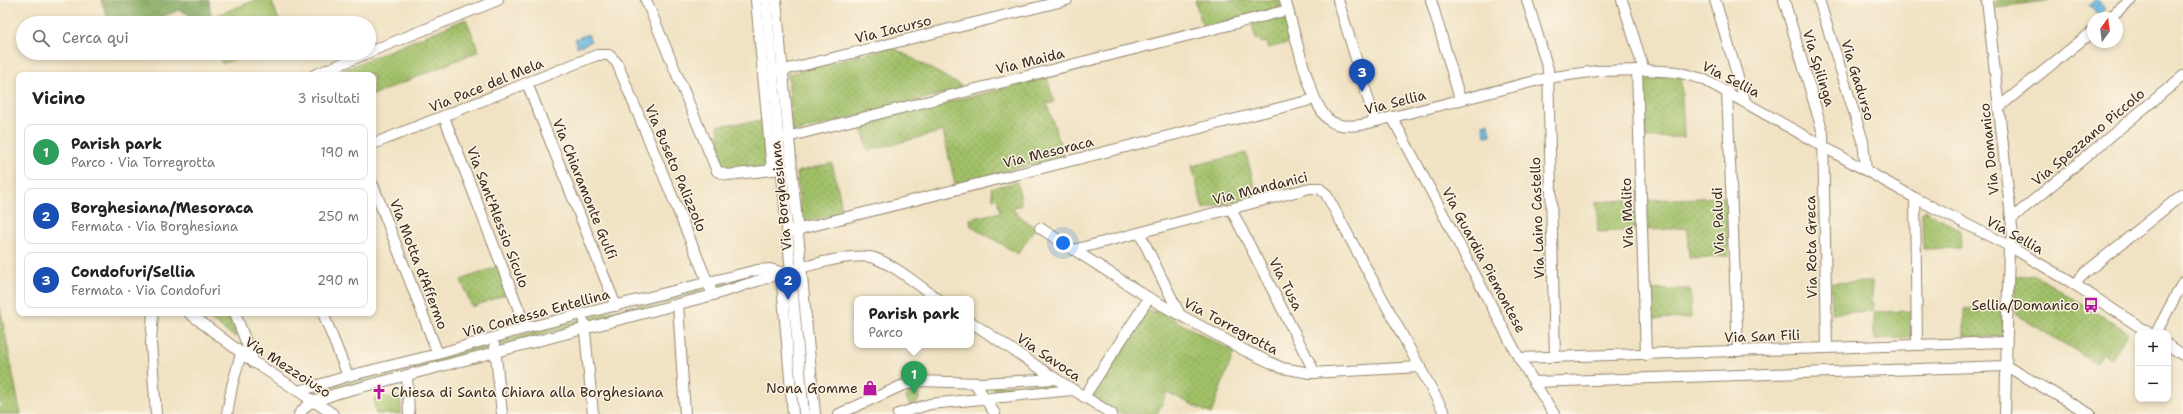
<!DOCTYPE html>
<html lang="it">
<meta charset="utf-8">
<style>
:root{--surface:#fff;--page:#f2f2f2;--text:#222;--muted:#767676;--line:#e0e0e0;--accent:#7c3aed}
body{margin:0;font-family:"Shantell Sans",sans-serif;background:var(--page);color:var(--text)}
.controls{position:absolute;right:12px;bottom:12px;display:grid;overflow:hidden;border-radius:8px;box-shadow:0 2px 6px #0003}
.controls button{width:36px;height:36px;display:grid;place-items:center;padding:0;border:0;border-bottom:1px solid var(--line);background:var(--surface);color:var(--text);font:20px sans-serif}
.compass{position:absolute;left:2087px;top:12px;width:36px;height:36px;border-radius:50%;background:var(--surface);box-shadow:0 2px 6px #0003;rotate:14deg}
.you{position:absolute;left:1063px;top:243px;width:14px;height:14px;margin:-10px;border:3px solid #fff;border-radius:50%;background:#1a73e8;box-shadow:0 0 0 6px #1a73e833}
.badge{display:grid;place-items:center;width:26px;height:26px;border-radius:50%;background:var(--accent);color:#fff;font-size:13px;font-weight:700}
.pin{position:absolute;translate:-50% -33px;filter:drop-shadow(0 1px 2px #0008)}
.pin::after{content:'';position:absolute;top:21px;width:14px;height:12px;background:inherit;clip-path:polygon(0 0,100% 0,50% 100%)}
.popup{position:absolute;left:854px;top:296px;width:120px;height:52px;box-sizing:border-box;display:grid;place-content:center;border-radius:8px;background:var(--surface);filter:drop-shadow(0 1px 3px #0005);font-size:13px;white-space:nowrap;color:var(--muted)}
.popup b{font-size:15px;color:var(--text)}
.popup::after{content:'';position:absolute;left:50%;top:100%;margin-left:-8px;border:8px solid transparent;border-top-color:var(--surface)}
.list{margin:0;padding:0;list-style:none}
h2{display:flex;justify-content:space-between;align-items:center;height:52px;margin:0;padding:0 16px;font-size:17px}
h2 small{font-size:13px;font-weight:400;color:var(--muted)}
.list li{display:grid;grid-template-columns:26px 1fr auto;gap:12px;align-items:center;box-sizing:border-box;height:56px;margin:0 8px 8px;padding:0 8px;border:1px solid var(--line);border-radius:8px}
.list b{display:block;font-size:15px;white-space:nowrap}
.list p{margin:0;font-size:13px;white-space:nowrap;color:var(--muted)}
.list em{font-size:13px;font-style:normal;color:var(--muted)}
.icon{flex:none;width:22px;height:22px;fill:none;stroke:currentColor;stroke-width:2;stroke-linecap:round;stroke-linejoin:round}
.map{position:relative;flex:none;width:2183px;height:414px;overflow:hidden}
.search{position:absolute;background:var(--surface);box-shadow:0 2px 6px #0003;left:16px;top:16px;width:360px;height:44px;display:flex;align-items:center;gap:10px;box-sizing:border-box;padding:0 14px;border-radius:22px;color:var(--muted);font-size:15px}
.panel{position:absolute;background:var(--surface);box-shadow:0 2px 6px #0003;left:16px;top:72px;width:360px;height:244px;border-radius:8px}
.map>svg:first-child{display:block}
</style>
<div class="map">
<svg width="2183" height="414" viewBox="0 0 2183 414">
<defs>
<pattern id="green-dots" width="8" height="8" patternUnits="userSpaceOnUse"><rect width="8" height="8" fill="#a0c068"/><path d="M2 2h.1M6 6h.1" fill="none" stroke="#849c55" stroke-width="1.8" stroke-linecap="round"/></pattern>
<pattern id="forest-crowns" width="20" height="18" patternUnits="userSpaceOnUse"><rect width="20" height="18" fill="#80a65c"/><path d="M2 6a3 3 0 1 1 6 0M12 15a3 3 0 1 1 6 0" fill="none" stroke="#6a874b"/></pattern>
<pattern id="water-waves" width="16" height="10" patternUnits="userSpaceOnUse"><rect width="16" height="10" fill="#67b8e3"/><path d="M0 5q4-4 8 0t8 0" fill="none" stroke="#5696b7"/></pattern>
</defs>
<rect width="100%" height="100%" fill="#fcf5e5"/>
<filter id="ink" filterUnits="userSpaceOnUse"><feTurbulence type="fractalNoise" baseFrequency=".025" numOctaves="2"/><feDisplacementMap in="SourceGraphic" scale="8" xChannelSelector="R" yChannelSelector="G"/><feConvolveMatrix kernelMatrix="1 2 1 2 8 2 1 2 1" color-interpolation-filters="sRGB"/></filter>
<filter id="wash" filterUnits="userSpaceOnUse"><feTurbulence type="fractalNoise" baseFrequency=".012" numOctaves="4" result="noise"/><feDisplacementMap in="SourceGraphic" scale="16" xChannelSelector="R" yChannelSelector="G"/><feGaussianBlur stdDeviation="0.9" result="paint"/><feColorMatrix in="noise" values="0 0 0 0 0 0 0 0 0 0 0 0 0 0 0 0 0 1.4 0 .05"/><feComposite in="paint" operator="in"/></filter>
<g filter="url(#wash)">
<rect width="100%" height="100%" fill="#f0e2c3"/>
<g fill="url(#green-dots)" stroke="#6e7543">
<path d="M1195 0H1279L1281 7 1203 28Z"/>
<path d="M1996 0H2055L1996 7Z"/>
<path d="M1285 16 1292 42 1268 48 1267 42 1261 43 1260 39 1256 40 1252 24Z"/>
<path d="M466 19 479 51 373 95V75H331Z"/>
<path d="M892 47 965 88 792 133 788 74Z"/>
<path d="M1642 76 1681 77 1684 137 1645 138Z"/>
<path d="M1047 78 1054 102 1047 104 1064 156 955 184 943 131 868 151 861 123Z"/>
<path d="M764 121 768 167 722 171 718 125Z"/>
<path d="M1246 153 1257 196 1203 209 1192 166Z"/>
<path d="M832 163 843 212 801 223 797 172Z"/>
<path d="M1017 182 1022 205 1013 207 1014 211 1035 228 1018 254 971 226 970 219 1000 212 997 198 993 199 991 188Z"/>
<path d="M1726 197 1729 256 1689 258 1688 228 1648 230 1647 200Z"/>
<path d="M1627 200 1628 205 1635 204 1636 230 1598 232 1596 202Z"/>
<path d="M1924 210 1960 230 1961 248 1923 249 1922 212Z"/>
<path d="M498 266 509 293 472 307 461 280Z"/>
<path d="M770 272 720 289 715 286V284Z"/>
<path d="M2033 274 2128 332 2112 358 2103 353 2096 363 2015 314V276H2031Z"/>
<path d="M1872 282 1873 311 1832 313 1831 283Z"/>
<path d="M702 288 704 290 702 293 591 323 589 321 590 317Z"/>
<path d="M1690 289 1691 318 1651 319 1650 290Z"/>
<path d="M0 307 19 406 21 414H0Z"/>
<path d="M2003 308V337H1964V309Z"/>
<path d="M1149 311H1158L1234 352 1211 414 1167 392 1157 414H1122L1093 398 1092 394 1144 314Z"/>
<path d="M1912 311 1913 338 1874 339V312Z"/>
<path d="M200 313H229L236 336 235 337Z"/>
<path d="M576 320H581L582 324 500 346 499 341 502 340Z"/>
<path d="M487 344 491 345 490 350 316 395 312 391Z"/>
<path d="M1049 383 1056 385 1055 388 995 393 993 386Z"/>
<path d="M919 386 920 397 917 404 911 407 906 398 909 391Z"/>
</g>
<path fill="url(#forest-crowns)" stroke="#5e683d" d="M101 0H209L211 15 195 22 187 13 179 10 148 23H115L108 18Z"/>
<g fill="#a0c068" stroke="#6e7543">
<path d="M256 0H271L280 23H207L205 20Z"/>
<path d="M218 53H250L222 64Z"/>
<path d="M400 396 401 414H376L374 398Z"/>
</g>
<g fill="url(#water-waves)" stroke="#517180">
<path d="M2095 0H2098L2105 9 2098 15 2089 4Z"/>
<path d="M588 34 591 42 577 47 575 39Z"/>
<path d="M1489 123 1491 135 1485 136 1483 125Z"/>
</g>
</g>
<g filter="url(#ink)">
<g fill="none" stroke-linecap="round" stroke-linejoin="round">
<g stroke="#968670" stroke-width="12">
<g id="minor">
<path d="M646 0 717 171 727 175 782 169"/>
<path d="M756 0 772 170"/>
<path d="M766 0 804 414"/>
<path d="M776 0 815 414"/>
<path d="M1285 0C1294 27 1309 104 1329 120 1338 127 1350 126 1361 125L1547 78 1597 71 1644 70 1677 72 1703 79 1915 198 2009 246 2074 284 2149 333"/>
<path d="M1338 0 1375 121"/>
<path d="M1431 0 1460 99"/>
<path d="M1527 0 1548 69 1555 357"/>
<path d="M1622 0 1644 70"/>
<path d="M1715 0 1745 101"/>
<path d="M1784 0 1823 133 1827 348"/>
<path d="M1819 0 1863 141 1866 170"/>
<path d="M1987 0 2013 236 2009 246 2005 414"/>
<path d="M2109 18 2131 0"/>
<path d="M369 52 498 0"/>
<path d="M1637 70 1646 355"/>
<path d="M776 72 1067 0"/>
<path d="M314 75 368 53"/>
<path d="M527 83 616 306"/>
<path d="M1727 91 1738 351"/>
<path d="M1999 107 2093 31"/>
<path d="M444 117 526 328"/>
<path d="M1392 117 1519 358 1554 414"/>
<path d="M779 139 1288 10"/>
<path d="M373 144 597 55H609L617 63 713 295"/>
<path d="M373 185 438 354"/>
<path d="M1915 198 1917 344"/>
<path d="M1231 209 1315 373"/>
<path d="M2011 219 2183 76"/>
<path d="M1040 228 1149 298 1246 351 1282 368 1310 373 1420 367"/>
<path d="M788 232 1315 99"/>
<path d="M1140 234 1180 315"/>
<path d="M1073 250 1310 188H1319L1326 194 1445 414"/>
<path d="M781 272 793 414"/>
<path d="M2074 284 2086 272 2183 194"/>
<path d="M678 304 685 414"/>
<path d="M153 313 151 343 156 414"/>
<path d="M189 313 248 358 333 414"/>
<path d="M235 313 254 363"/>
<path d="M323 313 348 376"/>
<path d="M584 322 593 414"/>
<path d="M971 322 1056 379 1112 414"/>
<path d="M2156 333 2183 282"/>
<path d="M2168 345 2183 355"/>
<path d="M495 346 502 414"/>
<path d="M1519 358 2006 342"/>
<path d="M407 375 409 414"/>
<path d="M1534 382 2006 366 2090 414"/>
<path d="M975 383 995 414"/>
<path d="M299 391 348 376 438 354 526 328 757 270 770 269 781 272"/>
<path d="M1084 397 1149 298"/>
<path d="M227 414 232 386 241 354"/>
<path d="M299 414 308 404 335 394 713 295C745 286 846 248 874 258 895 265 919 286 938 299"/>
<path d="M839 414 901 386 918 381 981 383 1056 379"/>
<path d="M898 414 930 404 1073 390"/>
</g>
</g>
<use href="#minor" stroke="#fff" stroke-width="10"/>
</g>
</g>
<defs>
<g id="bus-bare" transform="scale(1.2)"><path d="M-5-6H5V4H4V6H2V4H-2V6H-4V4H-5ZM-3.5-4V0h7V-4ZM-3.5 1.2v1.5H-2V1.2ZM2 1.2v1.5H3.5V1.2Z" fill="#b5179e" stroke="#fcf5e5" stroke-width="2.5" paint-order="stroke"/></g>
<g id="shop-bare" transform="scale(1.2)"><path d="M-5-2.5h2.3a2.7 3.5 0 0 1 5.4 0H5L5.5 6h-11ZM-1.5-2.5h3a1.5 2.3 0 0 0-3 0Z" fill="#b5179e" stroke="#fcf5e5" stroke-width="2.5" paint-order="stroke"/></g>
<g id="church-bare" transform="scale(1.2)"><path d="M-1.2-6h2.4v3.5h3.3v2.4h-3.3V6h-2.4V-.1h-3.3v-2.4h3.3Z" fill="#b5179e" stroke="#fcf5e5" stroke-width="2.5" paint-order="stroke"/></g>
</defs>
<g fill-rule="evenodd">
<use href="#bus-bare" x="2091" y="305"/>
<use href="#shop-bare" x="870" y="388"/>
<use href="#church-bare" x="379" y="392"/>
</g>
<g text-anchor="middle" stroke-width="3" stroke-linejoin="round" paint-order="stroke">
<g font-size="14" fill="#3b2a1e" stroke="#fcf5e5">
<text transform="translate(893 29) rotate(-14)" y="5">Via Iacurso</text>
<text transform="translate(1030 61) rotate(-14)" y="5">Via Maida</text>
<text transform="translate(1819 68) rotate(73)" y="5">Via Spilinga</text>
<text transform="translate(1731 79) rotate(27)" y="5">Via Sellia</text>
<text transform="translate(1858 80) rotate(73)" y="5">Via Gadurso</text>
<text transform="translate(486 85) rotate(-22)" y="5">Via Pace del Mela</text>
<text transform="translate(1395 102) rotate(-14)" y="5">Via Sellia</text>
<text transform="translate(2088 137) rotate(-40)" y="5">Via Spezzano Piccolo</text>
<text transform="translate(1989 149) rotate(-96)" y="5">Via Domanico</text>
<text transform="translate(1048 152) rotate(-14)" y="5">Via Mesoraca</text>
<text transform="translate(676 168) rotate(67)" y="5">Via Buseto Palizzolo</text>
<text transform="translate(1260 188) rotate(-14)" y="5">Via Mandanici</text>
<text transform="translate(585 189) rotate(68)" y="5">Via Chiaramonte Gulfi</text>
<text transform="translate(781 196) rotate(-96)" y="5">Via Borghesiana</text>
<text transform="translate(1627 213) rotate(-92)" y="5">Via Malito</text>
<text transform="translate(498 217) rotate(69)" y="5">Via Sant'Alessio Siculo</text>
<text transform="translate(1537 218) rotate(-92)" y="5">Via Laino Castello</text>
<text transform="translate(1718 221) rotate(-92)" y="5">Via Paludi</text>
<text transform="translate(2015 235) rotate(29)" y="5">Via Sellia</text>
<text transform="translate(1811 247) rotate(-91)" y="5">Via Rota Greca</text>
<text transform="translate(1484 260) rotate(62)" y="5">Via Guardia Piemontese</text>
<text transform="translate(419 264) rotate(69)" y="5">Via Motta d'Affermo</text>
<text transform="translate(1286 284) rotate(63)" y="5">Via Tusa</text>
<text transform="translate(536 313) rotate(-15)" y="5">Via Contessa Entellina</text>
<text transform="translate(1231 326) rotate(28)" y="5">Via Torregrotta</text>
<text transform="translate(1762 336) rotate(-2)" y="5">Via San Fili</text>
<text transform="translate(1049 357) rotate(34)" y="5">Via Savoca</text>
<text transform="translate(288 367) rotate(33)" y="5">Via Mezzoiuso</text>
</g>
<g font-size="14" fill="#3b2a1e" stroke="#fcf5e5" text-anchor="end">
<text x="2079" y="310">Sellia/Domanico</text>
<text x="858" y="393">Nona Gomme</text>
<text x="391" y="397" text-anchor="start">Chiesa di Santa Chiara alla Borghesiana</text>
</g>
</g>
</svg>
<div class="controls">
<button>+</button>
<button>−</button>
</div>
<svg class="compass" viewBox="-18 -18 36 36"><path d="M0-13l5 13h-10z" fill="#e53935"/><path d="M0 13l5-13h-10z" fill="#767676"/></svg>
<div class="you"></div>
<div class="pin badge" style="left:914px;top:394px;background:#2e9e5b">1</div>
<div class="popup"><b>Parish park</b>Parco</div>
<div class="pin badge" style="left:788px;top:300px;background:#1a4fb4">2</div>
<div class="pin badge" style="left:1362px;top:92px;background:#1a4fb4">3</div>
<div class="search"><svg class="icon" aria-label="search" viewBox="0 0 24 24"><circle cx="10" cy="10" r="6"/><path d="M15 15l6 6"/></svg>Cerca qui</div>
<section class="panel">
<h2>Vicino<small>3 risultati</small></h2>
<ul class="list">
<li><span class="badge" style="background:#2e9e5b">1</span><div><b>Parish park</b><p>Parco · Via Torregrotta</p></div><em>190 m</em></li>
<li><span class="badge" style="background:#1a4fb4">2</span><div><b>Borghesiana/Mesoraca</b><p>Fermata · Via Borghesiana</p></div><em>250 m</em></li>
<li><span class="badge" style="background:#1a4fb4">3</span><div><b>Condofuri/Sellia</b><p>Fermata · Via Condofuri</p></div><em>290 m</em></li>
</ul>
</section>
</div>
